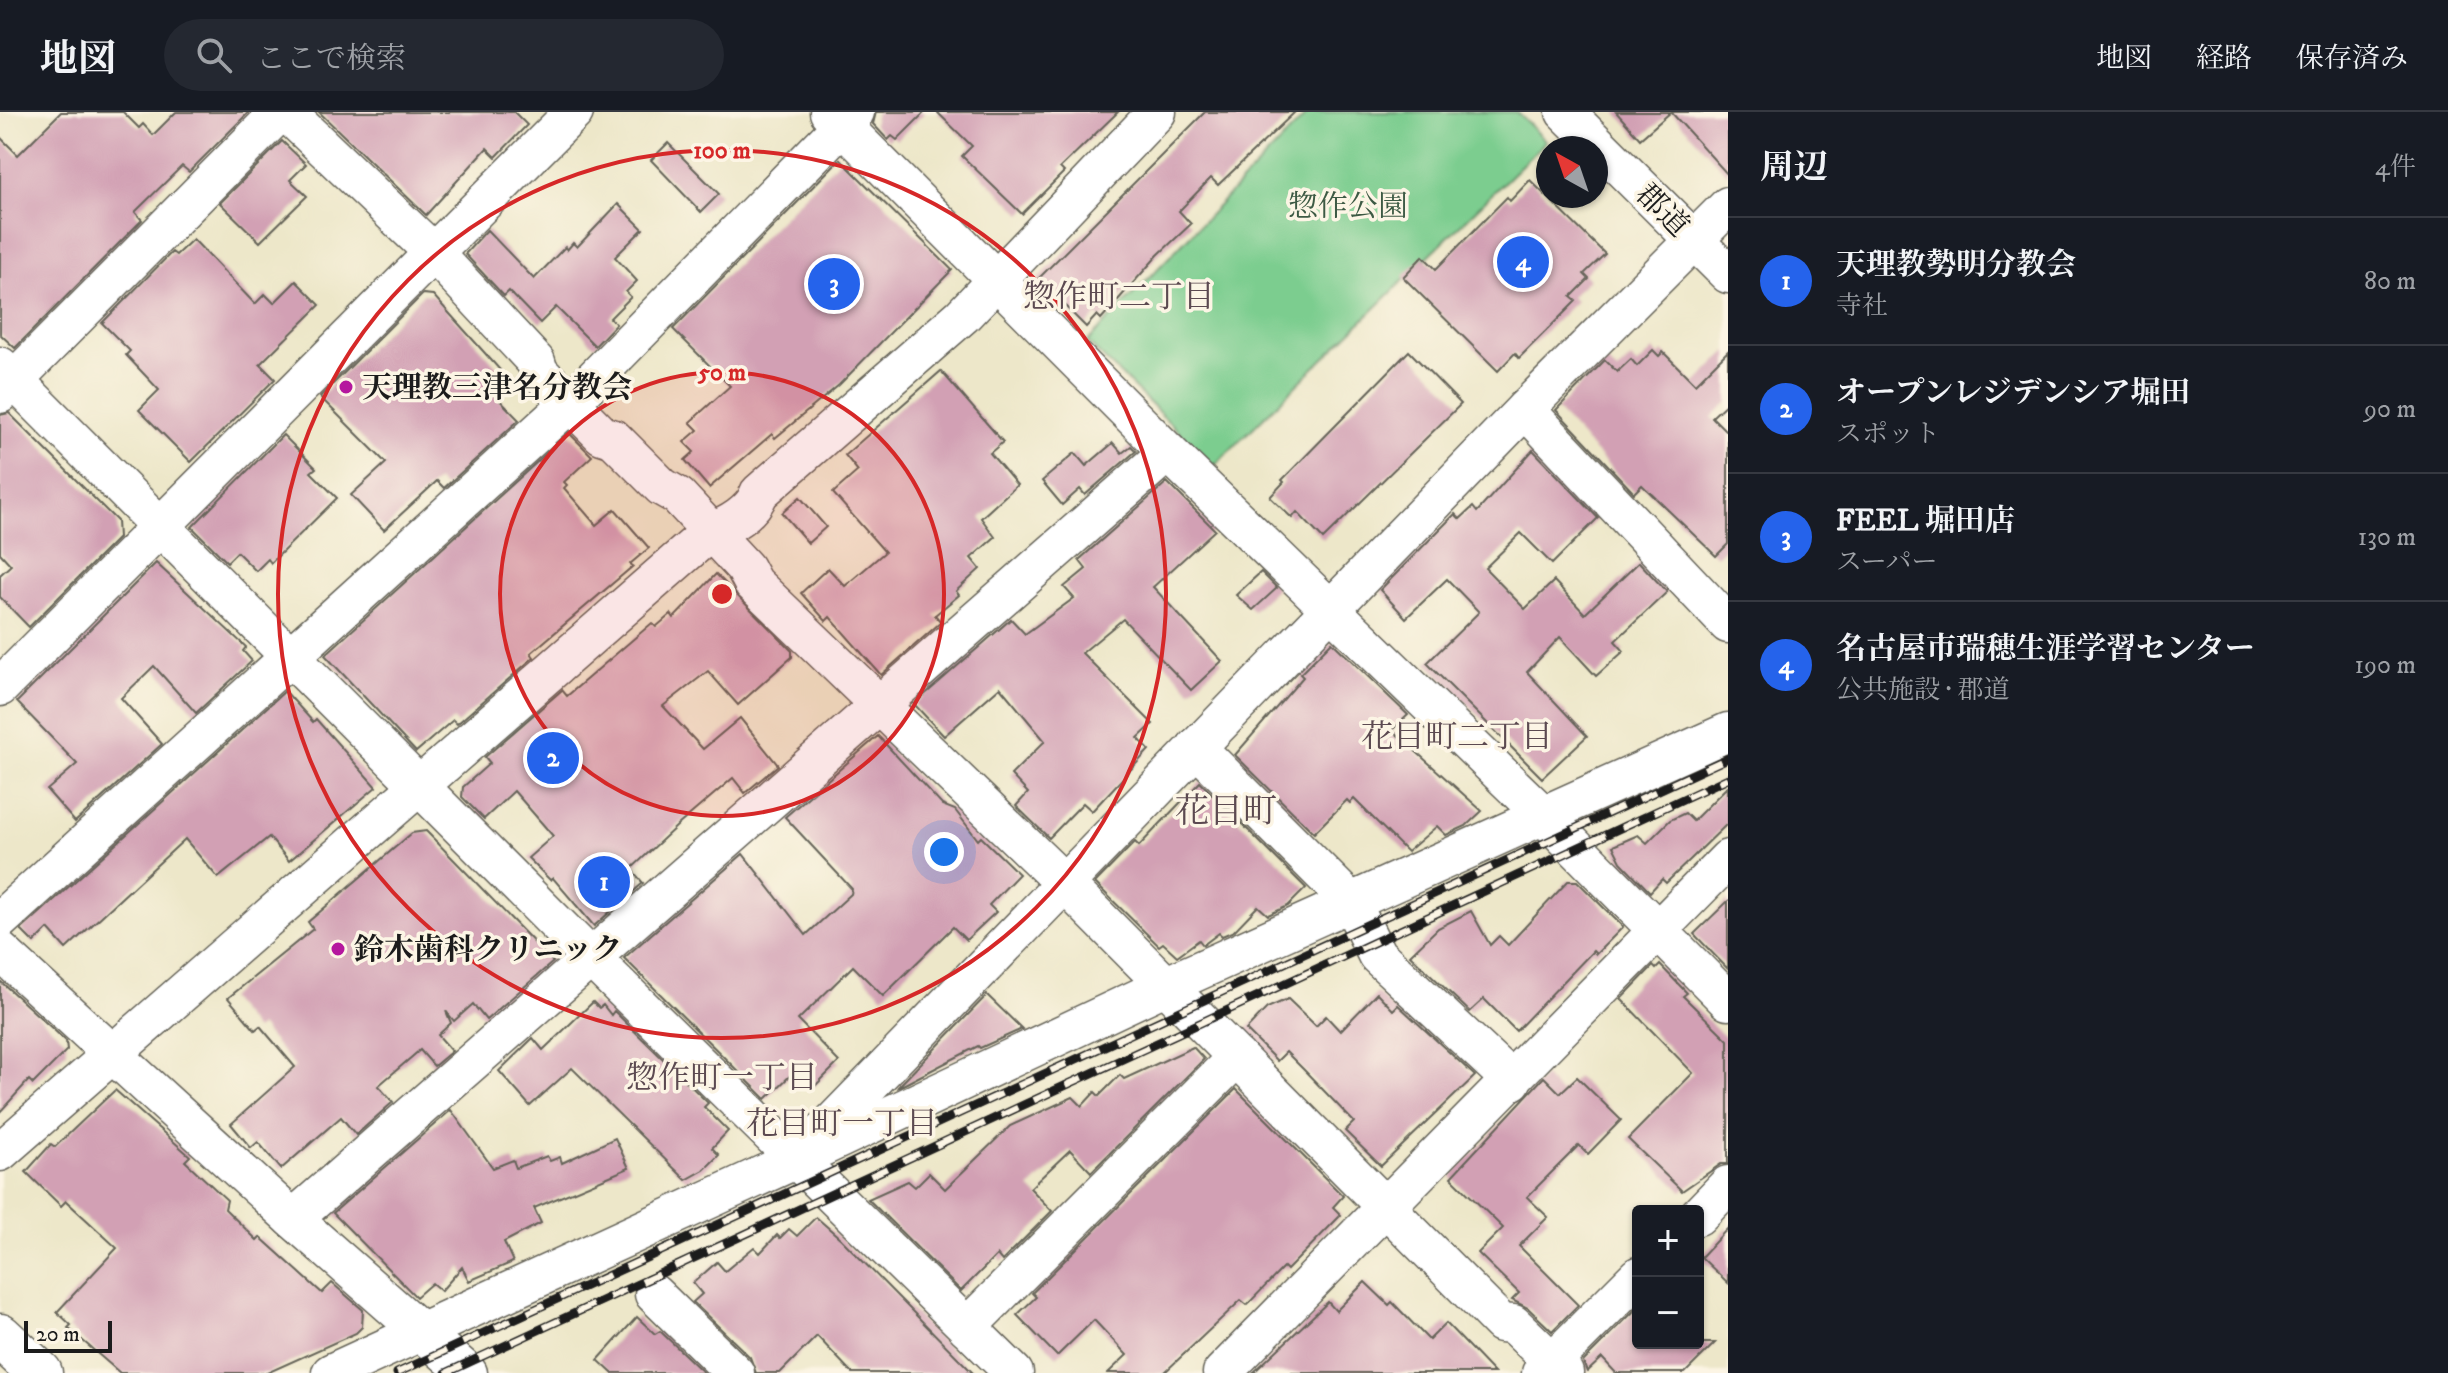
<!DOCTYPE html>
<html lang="ja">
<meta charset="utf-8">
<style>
:root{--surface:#171b24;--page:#242831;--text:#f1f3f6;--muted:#9ea1a6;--line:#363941;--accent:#2563eb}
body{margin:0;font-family:"IM FELL DW Pica","Noto Serif JP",serif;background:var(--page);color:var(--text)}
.controls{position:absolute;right:24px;bottom:24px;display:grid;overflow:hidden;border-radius:8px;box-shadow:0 2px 6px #0004}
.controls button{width:72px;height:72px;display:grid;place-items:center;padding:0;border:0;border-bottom:2px solid var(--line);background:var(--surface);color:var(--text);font:40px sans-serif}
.compass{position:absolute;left:1536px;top:24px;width:72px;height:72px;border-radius:50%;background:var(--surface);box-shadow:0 2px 6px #0004;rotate:320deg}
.scale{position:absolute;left:24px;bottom:20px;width:88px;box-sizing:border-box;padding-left:8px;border:4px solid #1c1c1c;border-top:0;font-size:22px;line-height:28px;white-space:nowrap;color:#1c1c1c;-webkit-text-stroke:6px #fcf5e5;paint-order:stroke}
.you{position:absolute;left:944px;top:740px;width:28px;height:28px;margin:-20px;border:6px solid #fff;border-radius:50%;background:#1a73e8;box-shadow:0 0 0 12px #1a73e833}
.badge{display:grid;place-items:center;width:52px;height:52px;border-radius:50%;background:var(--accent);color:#fff;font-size:26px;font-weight:700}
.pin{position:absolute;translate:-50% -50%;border:4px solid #fff;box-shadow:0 2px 8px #0006}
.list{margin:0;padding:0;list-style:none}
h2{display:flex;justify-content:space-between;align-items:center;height:104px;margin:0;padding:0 32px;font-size:34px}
h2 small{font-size:26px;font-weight:400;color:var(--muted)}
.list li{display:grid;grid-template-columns:52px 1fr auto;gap:24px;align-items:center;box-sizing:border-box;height:128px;padding:0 32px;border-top:2px solid var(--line)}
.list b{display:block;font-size:30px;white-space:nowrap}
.list p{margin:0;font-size:26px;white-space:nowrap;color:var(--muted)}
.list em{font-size:26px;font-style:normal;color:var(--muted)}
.icon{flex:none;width:44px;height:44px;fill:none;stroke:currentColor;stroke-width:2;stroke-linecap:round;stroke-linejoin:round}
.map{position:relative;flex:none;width:1728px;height:1261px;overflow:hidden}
header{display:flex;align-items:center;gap:48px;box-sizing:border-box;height:112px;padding:0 40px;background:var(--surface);border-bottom:2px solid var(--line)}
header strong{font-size:38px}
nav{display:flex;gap:44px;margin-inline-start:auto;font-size:28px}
.search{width:560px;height:72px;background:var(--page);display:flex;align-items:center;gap:20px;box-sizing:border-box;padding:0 28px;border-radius:44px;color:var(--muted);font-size:30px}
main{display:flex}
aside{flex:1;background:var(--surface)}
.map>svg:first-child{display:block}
</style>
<header>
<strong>地図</strong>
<div class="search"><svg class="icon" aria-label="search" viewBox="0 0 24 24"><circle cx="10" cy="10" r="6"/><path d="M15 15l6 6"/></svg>ここで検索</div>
<nav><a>地図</a><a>経路</a><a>保存済み</a></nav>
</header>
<main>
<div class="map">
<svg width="1728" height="1261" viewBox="0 0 1728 1261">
<rect width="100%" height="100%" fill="#fcf5e5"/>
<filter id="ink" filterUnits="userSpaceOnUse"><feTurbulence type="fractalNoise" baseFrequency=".0125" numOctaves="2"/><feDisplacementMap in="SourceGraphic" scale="16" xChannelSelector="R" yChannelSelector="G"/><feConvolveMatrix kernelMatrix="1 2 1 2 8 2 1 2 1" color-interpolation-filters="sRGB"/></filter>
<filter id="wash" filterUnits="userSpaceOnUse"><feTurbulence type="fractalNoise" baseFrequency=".006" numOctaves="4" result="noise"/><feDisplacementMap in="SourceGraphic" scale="32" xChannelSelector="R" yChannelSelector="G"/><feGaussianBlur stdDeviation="1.8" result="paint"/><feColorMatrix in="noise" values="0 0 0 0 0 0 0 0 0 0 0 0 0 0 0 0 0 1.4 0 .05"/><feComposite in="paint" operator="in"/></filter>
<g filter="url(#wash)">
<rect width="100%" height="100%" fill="#ede7c9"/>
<path fill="#7bcd8f" stroke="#4c7456" stroke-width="2" d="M1309 0H1517L1546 29 1214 354 1087 230Z"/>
<g id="blocks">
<g fill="#d2a0b4">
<path d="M61 0H123L139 16 143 12 153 23 176 0H249L189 60 182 54 135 100 142 108 15 236 0 222V25L18 43Z"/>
<path d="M319 0H514L527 13 496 45 487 36 426 103Z"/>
<path d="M876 0H925L897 28 892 24 888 28 873 12Z"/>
<path d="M937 0H1118L1060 56 1064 60 1022 102 962 44 972 34Z"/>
<path d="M1205 0H1295L1218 73 1211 66 1179 99 1191 112 1158 143 1101 207 1097 203 1086 215 1038 167Z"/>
<path d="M1616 0H1728V63L1671 0 1640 27Z"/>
<path d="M282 29 306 52 290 68 307 84 260 130 220 91Z"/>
<path d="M668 31 719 82 701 100 651 48Z"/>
<path d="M840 47 952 158 839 273 775 326 772 322 709 376 685 348 694 340 684 330 698 318 690 310 730 274 673 217Z"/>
<path d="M1530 68 1605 142 1584 162 1589 167 1571 185 1576 189 1519 246 1515 241 1498 259 1403 165 1423 144 1436 157 1507 85 1510 89Z"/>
<path d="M618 92 643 117 615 145 637 169 626 180 631 185 610 206 616 212 595 234 556 195 540 211 509 179 504 184 465 142 487 118 534 167 565 135 567 138 573 131 577 135Z"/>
<path d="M193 127 255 192 265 182 274 191 296 169 320 193 260 252 275 267 191 350 139 298 159 278 126 243 130 239 102 211 172 140 176 143Z"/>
<path d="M423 182 433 183 500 258 485 273 519 308 444 376 437 369 384 418 351 383 386 351 320 285Z"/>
<path d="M1653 238 1659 244 1663 240 1695 272 1728 239V290L1712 305 1728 321V432L1716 444 1642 373 1634 381 1556 298 1605 248 1617 260 1631 247 1637 254Z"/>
<path d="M1409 239 1461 292 1323 427 1297 400 1292 406 1270 385 1284 370 1282 368Z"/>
<path d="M941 259 1003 330 990 341 1017 373 981 406 995 425 971 446 980 457 956 479 959 483 935 503 941 510 881 563 830 505 826 509 801 481 828 456 845 474 885 440 833 381 858 359 845 343Z"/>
<path d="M9 301 117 409 118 426 29 515 0 485V463L11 453 0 441V303Z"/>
<path d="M569 321 592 344 564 370 567 373 564 376 596 413 615 397 649 436 630 452 633 454 531 541 534 545 457 612 453 608 416 640 325 543Z"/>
<path d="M283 323 316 356 311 360 337 386 271 451 268 447 256 459 237 440 227 450 192 415Z"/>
<path d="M1113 331 1122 341 1131 334 1136 339 1085 383 1080 377 1062 393 1042 369 1075 341 1086 354Z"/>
<path d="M1533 338 1598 406 1552 452 1521 421 1485 456 1525 497 1554 469 1585 502 1639 450 1667 480 1615 529 1624 539 1596 564 1560 525 1527 560 1587 624 1542 666 1427 551 1479 500 1447 467 1406 506 1380 478 1455 402 1460 407 1473 395 1477 400Z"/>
<path d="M1167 370 1215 418 1153 475 1222 549 1191 578 1123 507 1082 541 1153 612 1138 626 1149 638 1092 699 1083 691 1049 726 1016 694 1028 681 1011 663 1045 629 1000 575 944 624 914 592 1011 507 1025 522 1074 486 1064 475 1086 457 1079 448Z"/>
<path d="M800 385 826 415 808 431 782 401Z"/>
<path d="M156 451 246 535 243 539 252 549 196 601 154 554 121 586 162 632 75 710 47 678 77 652 17 590Z"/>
<path d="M1261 460 1277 476 1253 498 1236 483Z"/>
<path d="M716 462 792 539V545L738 593 708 559 663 594 703 637 740 606 778 653 745 681 733 666 678 713 631 757 643 771 594 814 553 766 550 768 528 746 553 724 514 679 484 707 462 685 463 675 490 651 485 645 562 578 567 584 652 511 656 515 671 502 674 506Z"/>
<path d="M1332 530 1408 603 1392 618 1482 699 1466 714 1446 723 1437 714 1407 740 1354 687 1350 691 1347 688 1314 721 1235 643 1303 565 1300 562Z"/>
<path d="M285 579 313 610 316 607 376 675 289 749 269 725 218 766 185 727 66 837 48 817 34 831 21 818Z"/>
<path d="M878 624 942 693 955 698 978 728 981 725 1019 762 989 793 996 800 966 828 953 815 883 884 853 854 798 908 839 950 813 976 796 958 766 987 624 846 743 742 806 823 851 782 852 777 785 705Z"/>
<path d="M1200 670 1306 776 1288 794 1268 803 1258 794 1234 819 1222 824 1219 821 1203 833 1199 828 1177 844 1163 831 1159 834 1095 771 1135 730 1139 734Z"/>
<path d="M1728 674V711L1666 771 1662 767 1650 780 1621 750 1613 734 1638 723 1647 731 1670 708 1685 701 1693 709Z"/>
<path d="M426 719 553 850 486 908 473 892 454 909 446 899 451 911 438 923 452 939 434 954 420 938 378 974 393 990 356 1023 341 1005 281 1057 258 1030 251 1036 231 1012 295 955 260 914 255 918 228 886 313 817 308 810 412 721Z"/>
<path d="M1568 769H1577L1623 815 1596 842 1593 839 1516 919 1484 887 1470 900 1410 843 1438 816 1471 799 1490 833 1499 824 1508 833Z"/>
<path d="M1728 789V857L1694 822Z"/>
<path d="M1660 853 1687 881 1683 884 1728 928V1052H1721L1682 1079 1628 1027 1693 961 1621 887 1653 854 1656 857Z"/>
<path d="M0 869 66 929 67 938 33 972 29 968 0 1000Z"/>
<path d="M1377 881 1393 898 1398 893 1475 964 1381 1054 1345 1019 1354 1010 1304 958 1286 940 1277 949 1246 918 1267 896 1288 887 1316 914 1326 904 1340 919Z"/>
<path d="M987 883 1022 917 980 936 978 934 897 976Z"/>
<path d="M593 890 599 896 603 893 611 903 614 899 708 991 704 995 728 1019 712 1036 719 1043 704 1058 686 1068 572 956 530 994 499 959 533 926 543 938Z"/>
<path d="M1193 935 1204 947 1091 1060 1070 1038 1030 1076 1052 1099 1002 1149 997 1143 961 1179 868 1087 908 1069 915 1075 929 1061 945 1077 1010 1014 1073 985 1082 994 1095 980 1099 984 1120 963 1124 967Z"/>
<path d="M1544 965 1560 981 1577 965 1621 1008 1588 1042 1579 1033 1527 1085 1548 1105 1519 1134 1578 1193 1552 1219 1528 1196 1512 1188 1519 1181 1478 1141 1503 1116 1451 1065Z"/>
<path d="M1236 977 1343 1084 1333 1095 1341 1103 1287 1158 1284 1155 1247 1193 1241 1188 1164 1261H1108L1127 1243 1094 1208 1057 1244 1017 1203 1036 1185 1032 1181Z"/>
<path d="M115 978 190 1044 185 1049 227 1088 225 1097 257 1128 260 1125 322 1181 332 1171 363 1198 362 1215 356 1221 267 1261H120L68 1216 71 1213 57 1200 117 1136 66 1089 61 1094 26 1060 51 1032 55 1035Z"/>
<path d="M451 998 493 1056 513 1048 516 1056 547 1044 550 1049 560 1045 562 1051 615 1026 629 1056 534 1096 541 1111 504 1130 513 1150 469 1169 462 1155 441 1179 432 1171 416 1185 333 1101Z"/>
<path d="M816 1105 841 1127 973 1261H852L817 1224 780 1261H756L750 1245 693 1190 702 1182 693 1171 717 1150 725 1159 754 1135 760 1141 777 1123 780 1126 789 1117 797 1124Z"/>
<path d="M1728 1116V1171L1701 1145Z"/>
<path d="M1365 1170 1389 1193 1392 1190 1429 1228 1446 1211 1494 1261H1253L1328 1190 1336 1199Z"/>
<path d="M1638 1195V1231H1715L1685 1261H1616L1602 1246 1587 1260 1583 1250Z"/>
<path d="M637 1205 655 1222 660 1219 704 1261H612L598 1248Z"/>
</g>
</g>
</g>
<g filter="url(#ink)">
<use href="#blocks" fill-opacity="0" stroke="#656359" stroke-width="2"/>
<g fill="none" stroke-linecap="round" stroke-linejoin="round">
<g stroke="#656359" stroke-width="41">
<g id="minor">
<path d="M286 0 434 141 536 250 539 260 602 323 614 327 662 375 678 384 745 456 753 471 1064 771 1501 1211 1513 1212 1564 1261"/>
<path d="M829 0 1168 340 1541 701 1728 889"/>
<path d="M1565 0 1728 162"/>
<path d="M0 254 589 844 1014 1261"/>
<path d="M0 282 280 0"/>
<path d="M1525 297 1728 512"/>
<path d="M0 575 574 0"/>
<path d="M1196 635 1351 790 1377 843 1512 969"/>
<path d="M0 808 570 291 855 0"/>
<path d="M0 839 293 1107 468 1261"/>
<path d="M818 1037 1167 873 1728 620"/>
<path d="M0 1040 710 420C728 414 753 400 759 381L962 204 1157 0"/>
<path d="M1698 1104 1728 1073"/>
<path d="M293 1107 1168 340"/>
<path d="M654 1182 735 1261"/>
<path d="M967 1215 1237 945"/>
<path d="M331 1261 797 1047 1525 297 1728 94"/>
<path d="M1222 1261 1728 747"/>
<path d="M1541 1261 1638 1164"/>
</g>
</g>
<g stroke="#656359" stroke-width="47">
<path id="major" d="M0 1224 40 1261"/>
</g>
<use href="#minor" stroke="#fff" stroke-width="38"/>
<use href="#major" stroke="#fff" stroke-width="44"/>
<g stroke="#1c1c1c" stroke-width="9">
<g id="rail">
<path d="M397 1261 1728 646"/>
<path d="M446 1261 1728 666"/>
</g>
</g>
<use href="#rail" stroke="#fcf5e5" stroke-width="6" stroke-dasharray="18" stroke-linecap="butt"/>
</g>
</g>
<circle cx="722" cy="482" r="222" fill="#d62828" fill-opacity=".12"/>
<g fill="none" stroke="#d62828" stroke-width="4">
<circle cx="722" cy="482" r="222"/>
<circle cx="722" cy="482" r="444"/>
</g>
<g fill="#b5179e" stroke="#fcf5e5" stroke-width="3">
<circle cx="346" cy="275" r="8"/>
<circle cx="338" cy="837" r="8"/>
</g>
<g text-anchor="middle" stroke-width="7" stroke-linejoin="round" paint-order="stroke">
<g font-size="30" fill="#3d5a44" stroke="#fcf5e5">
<text x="1348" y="104">惣作公園</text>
</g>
<g font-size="30" fill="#1c1c1c" stroke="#fcf5e5">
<text transform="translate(1663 98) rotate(45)" y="10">郡道</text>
</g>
<g font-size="30" font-weight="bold" fill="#1c1c1c" stroke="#fcf5e5" text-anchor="start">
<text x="362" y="285">天理教三津名分教会</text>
<text x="354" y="847">鈴木歯科クリニック</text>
</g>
<g font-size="32" fill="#5c4a51" stroke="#fcf5e5">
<text x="1119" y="195">惣作町二丁目</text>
<text x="1457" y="635">花目町二丁目</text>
<text x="722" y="976">惣作町一丁目</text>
<text x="842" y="1022">花目町一丁目</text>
</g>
<g font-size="34" fill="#5c4a51" stroke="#fcf5e5">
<text x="1226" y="710">花目町</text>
</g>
</g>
<circle cx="722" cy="482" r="12" fill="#d62828" stroke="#fcf5e5" stroke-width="4"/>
<g font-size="24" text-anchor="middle" font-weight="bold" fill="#d62828" stroke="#fcf5e5" stroke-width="7" stroke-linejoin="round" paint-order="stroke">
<text x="722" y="46">100 m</text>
<text x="722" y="268">50 m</text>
</g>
</svg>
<div class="controls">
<button>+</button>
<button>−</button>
</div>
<svg class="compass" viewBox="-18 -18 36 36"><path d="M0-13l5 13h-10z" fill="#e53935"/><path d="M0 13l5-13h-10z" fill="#9ea1a6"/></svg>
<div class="scale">20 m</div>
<div class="you"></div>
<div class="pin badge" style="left:604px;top:770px">1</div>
<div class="pin badge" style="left:553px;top:646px">2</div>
<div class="pin badge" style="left:834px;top:172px">3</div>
<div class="pin badge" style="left:1523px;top:150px">4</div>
</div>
<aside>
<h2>周辺<small>4件</small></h2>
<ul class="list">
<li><span class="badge">1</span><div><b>天理教勢明分教会</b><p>寺社</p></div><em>80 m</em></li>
<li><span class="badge">2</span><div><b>オープンレジデンシア堀田</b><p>スポット</p></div><em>90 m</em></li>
<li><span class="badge">3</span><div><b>FEEL 堀田店</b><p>スーパー</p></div><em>130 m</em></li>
<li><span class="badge">4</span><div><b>名古屋市瑞穂生涯学習センター</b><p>公共施設 · 郡道</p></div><em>190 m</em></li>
</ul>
</aside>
</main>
